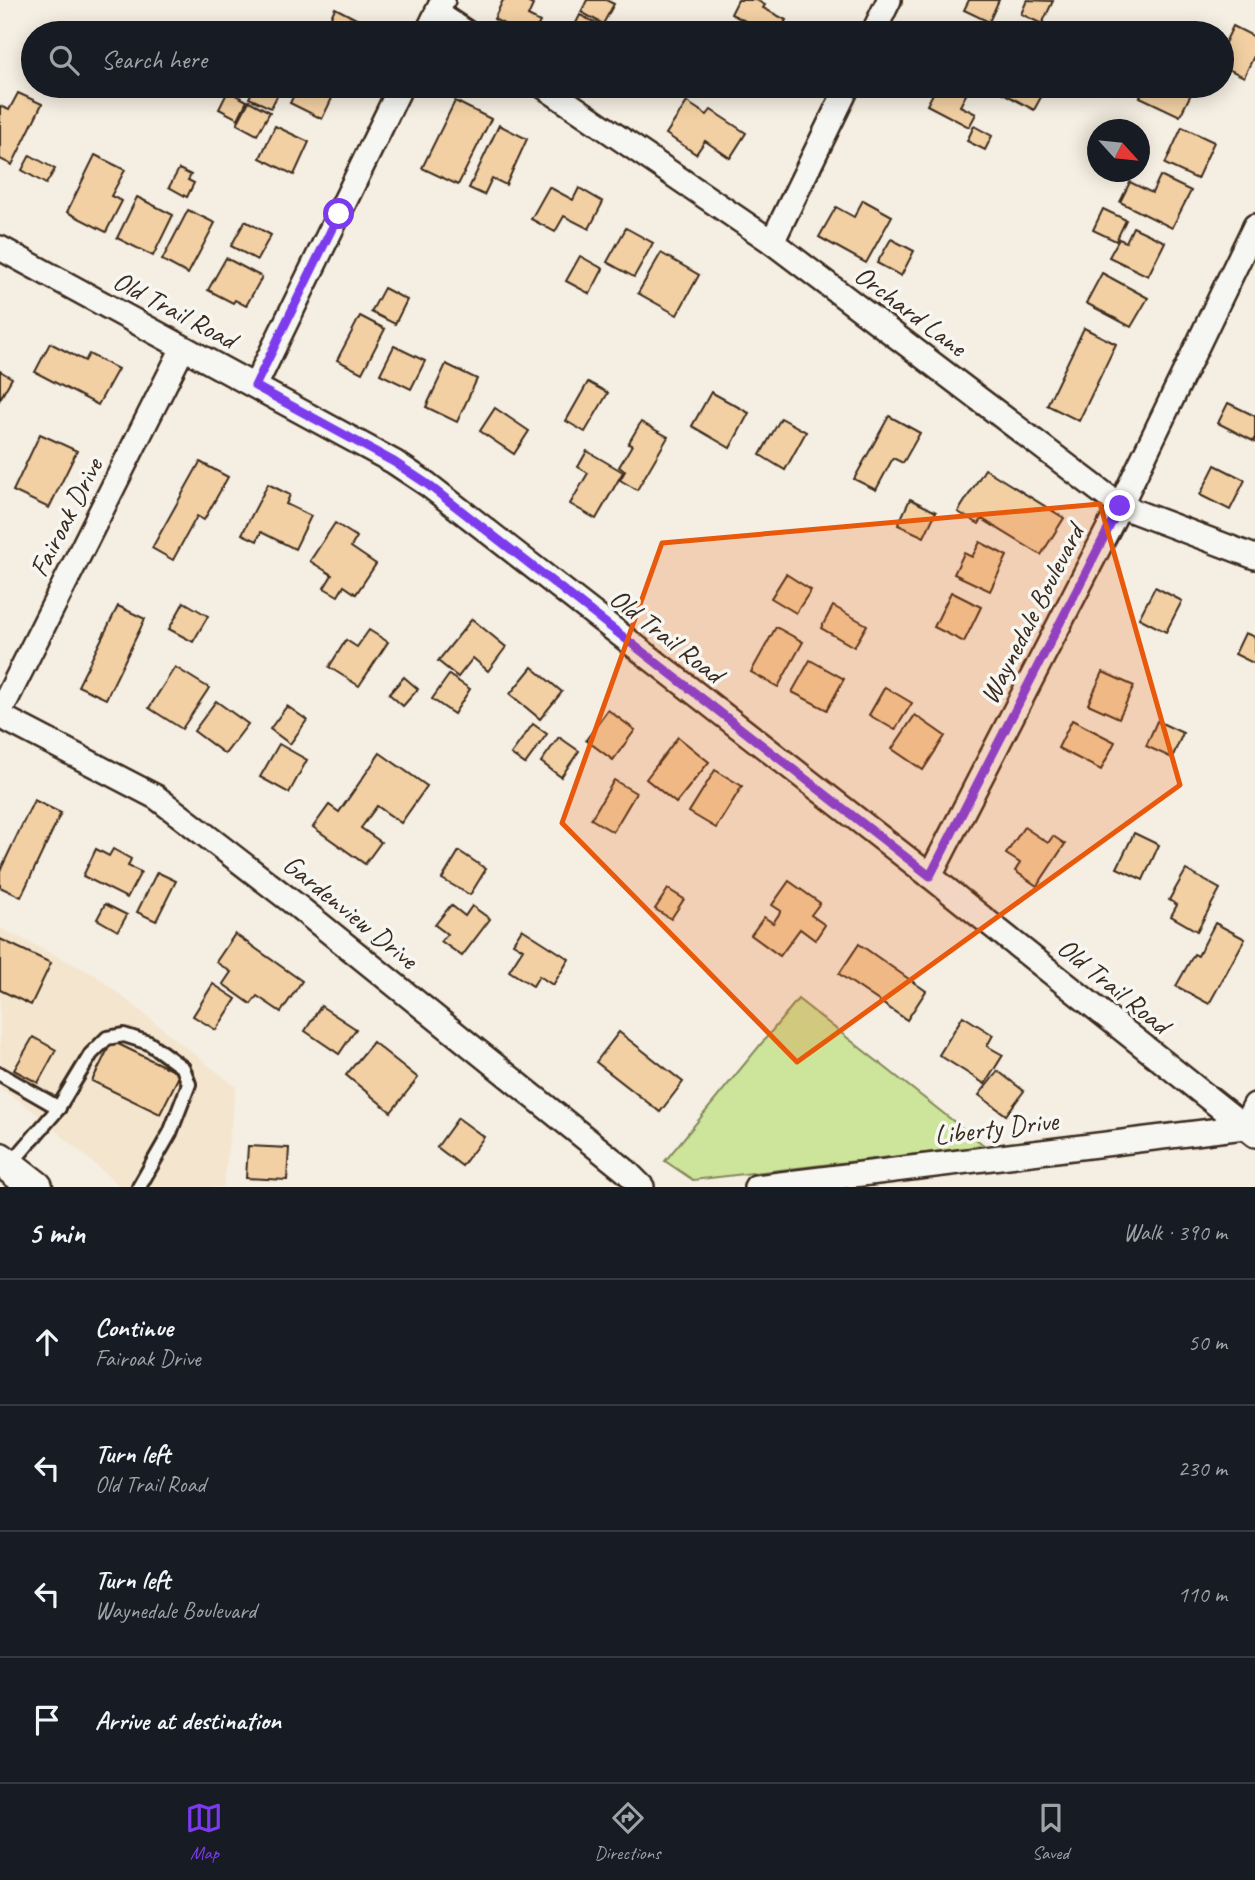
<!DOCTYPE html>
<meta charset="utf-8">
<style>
:root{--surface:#171b24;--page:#20242c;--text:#f1f3f6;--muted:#9ea1a6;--line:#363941;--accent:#7c3aed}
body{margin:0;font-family:Caveat,sans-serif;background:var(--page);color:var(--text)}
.compass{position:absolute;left:1087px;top:119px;width:63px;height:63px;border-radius:50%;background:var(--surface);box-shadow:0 4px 18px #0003;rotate:117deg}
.stop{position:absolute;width:21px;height:21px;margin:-16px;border:5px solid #7c3aed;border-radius:50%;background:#fff}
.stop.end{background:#7c3aed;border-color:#fff;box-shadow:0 2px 7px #0008}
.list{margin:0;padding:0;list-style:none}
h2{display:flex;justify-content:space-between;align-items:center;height:91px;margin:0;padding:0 28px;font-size:30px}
h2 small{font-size:23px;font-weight:400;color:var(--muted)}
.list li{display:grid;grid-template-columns:46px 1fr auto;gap:21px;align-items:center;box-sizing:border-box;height:126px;padding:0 28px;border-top:2px solid var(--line)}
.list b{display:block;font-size:26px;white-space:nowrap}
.list p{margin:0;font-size:23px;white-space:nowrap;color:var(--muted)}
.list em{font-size:23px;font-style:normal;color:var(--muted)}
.icon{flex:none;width:38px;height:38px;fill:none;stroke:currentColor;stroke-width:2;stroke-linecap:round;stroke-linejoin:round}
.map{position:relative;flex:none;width:1255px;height:1187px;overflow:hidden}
.search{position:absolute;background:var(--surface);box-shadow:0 4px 18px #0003;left:21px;right:21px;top:21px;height:77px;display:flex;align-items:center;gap:18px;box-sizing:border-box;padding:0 24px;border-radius:38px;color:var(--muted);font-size:26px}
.sheet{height:595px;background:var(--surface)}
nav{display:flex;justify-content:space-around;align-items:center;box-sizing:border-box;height:98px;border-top:2px solid var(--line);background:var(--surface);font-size:19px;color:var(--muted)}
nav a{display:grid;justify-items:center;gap:4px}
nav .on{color:var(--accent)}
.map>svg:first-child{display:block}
</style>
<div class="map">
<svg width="1255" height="1187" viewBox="0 0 1255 1187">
<rect width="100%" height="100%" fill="#f5eee2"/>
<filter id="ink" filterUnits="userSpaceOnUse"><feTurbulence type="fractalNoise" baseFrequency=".0143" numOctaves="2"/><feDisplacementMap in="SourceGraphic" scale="14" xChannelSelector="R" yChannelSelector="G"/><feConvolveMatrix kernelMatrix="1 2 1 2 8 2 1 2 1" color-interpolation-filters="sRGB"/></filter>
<g filter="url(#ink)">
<path fill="#f4e5cf" d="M0 928 95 975 236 1087 223 1187H121L31 1109 0 1088Z"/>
<path fill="#cce59a" stroke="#84885c" stroke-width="2" d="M798 999 985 1146 693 1180 665 1161Z"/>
<g fill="#f2d0a3" stroke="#3b2a1e" stroke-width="2">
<path d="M503 0H523L533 5 528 16 540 22 534 33H521L494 19Z"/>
<path d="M587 0H606L614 4 603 24 581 12Z"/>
<path d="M738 0H756L765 5 763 8 786 20 779 33H769L731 14Z"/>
<path d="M969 0H999L989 22 964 10Z"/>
<path d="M1027 0 1053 1 1042 24 1021 14Z"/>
<path d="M335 8 370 26 367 33H303L309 22 325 30Z"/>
<path d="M580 15 606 28 604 33H571Z"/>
<path d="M1233 26 1255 37V54L1244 77 1222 66V49Z"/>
<path d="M255 86H264L279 92 271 108 249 98Z"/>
<path d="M290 86H327L336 90 322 119 290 103 297 89Z"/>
<path d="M937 86H964L969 89 960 106 976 114 969 127 927 105Z"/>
<path d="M1007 86H1060L1057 92 1047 86 1034 110 1003 93Z"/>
<path d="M1145 86H1195L1180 116 1140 97Z"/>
<path d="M228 91 247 101 238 119 219 109Z"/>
<path d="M18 93 42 104 12 165 0 159V106L9 110Z"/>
<path d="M249 101 270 112 257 135 237 124Z"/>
<path d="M455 101 491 119 458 185 422 168Z"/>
<path d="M687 102 707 115 711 110 746 133 730 158 705 141 696 154 666 134Z"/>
<path d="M499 125 527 139 506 185 492 178 484 195 469 188Z"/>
<path d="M275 126 309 142 294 175 260 158Z"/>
<path d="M974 126 992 136 985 150 967 141Z"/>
<path d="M1182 127 1214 142 1197 179 1165 164Z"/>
<path d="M30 155 55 169 46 184 22 170Z"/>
<path d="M95 155 125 170 111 196 122 201 106 232 67 212Z"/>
<path d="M179 169 191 175 188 180 194 183 187 197 169 187Z"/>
<path d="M1160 176 1191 191 1172 228 1120 202 1130 182 1152 193Z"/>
<path d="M549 187 573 200 579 188 603 202 589 229 564 216 555 232 531 219Z"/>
<path d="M137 197 173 215 153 256 117 238Z"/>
<path d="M863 200 892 216 866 263 819 237 836 207 854 217Z"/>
<path d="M1103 209 1126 220 1116 241 1093 230Z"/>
<path d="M188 210 215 223 188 274 162 260Z"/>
<path d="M245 221 271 235 257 260 231 246Z"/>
<path d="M1133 227 1165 242 1148 276 1109 257 1119 239 1126 242Z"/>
<path d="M626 228 653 243 634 277 607 262Z"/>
<path d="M891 239 914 251 901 276 877 263Z"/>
<path d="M661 253 699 275 677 315 638 293Z"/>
<path d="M580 256 603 269 590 294 566 281Z"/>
<path d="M226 258 262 277 246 306 235 300 233 303 208 290Z"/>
<path d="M1102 273 1148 298 1131 327 1086 303Z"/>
<path d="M384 288 407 300 395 324 371 312Z"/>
<path d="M360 316 385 329 362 373 337 360Z"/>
<path d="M1084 328 1116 344 1079 421 1047 405Z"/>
<path d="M50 343 85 361 89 354 118 369 98 405 35 372Z"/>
<path d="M394 346 425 361 411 389 380 374Z"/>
<path d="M446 364 477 379 457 422 426 407Z"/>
<path d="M0 371 12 378 0 399Z"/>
<path d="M588 382 608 393 585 432 566 421Z"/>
<path d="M711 392 749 413 730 448 692 426Z"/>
<path d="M1228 403 1255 416V442L1218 423Z"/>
<path d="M495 408 529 431 514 454 480 431Z"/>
<path d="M889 416 920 433 903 463 893 458 876 490 854 479Z"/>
<path d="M781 418 806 432 785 470 760 455Z"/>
<path d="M641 422 668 437 637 490 620 480 625 471 619 467 632 445 628 444Z"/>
<path d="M40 434 77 451 49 508 13 491Z"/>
<path d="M587 451 623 472 596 519 570 504 588 473 578 467Z"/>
<path d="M200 462 228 477 204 520 197 516 173 560 152 548Z"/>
<path d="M1215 465 1245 480 1230 510 1200 495Z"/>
<path d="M985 469 1064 518 1041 555 982 519 979 524 958 512Z"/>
<path d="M268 484 290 495 286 504 311 516 295 549 261 532 257 541 242 534Z"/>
<path d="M910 499 936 512 924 537 898 525Z"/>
<path d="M335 523 357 537 351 547 376 564 356 594 344 586 338 596 324 588 332 575 310 561Z"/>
<path d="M980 542 1007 556 990 591 954 574 964 553 972 557Z"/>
<path d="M786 574 811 590 796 613 771 598Z"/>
<path d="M1155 587 1182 601 1166 632 1139 618Z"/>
<path d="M951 592 981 607 964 642 934 627Z"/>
<path d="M184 602 208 616 193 642 169 629Z"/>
<path d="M118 606 145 619 106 699 78 686Z"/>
<path d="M833 606 867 625 854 647 821 628Z"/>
<path d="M472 619 506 647 488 671 473 658 458 677 438 661Z"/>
<path d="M776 627 803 642 778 687 751 672Z"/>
<path d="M369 630 388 642 359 686 329 667 346 640 357 647Z"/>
<path d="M1245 633 1255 637V664L1235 654Z"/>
<path d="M810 660 844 679 827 710 792 692Z"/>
<path d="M175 667 209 688 182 729 149 708Z"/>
<path d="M532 667 562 692 540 719 510 694Z"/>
<path d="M1103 672 1134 686 1119 718 1088 704Z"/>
<path d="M449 675 470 689 454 714 432 699Z"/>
<path d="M404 677 418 689 403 706 389 694Z"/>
<path d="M885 687 912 703 895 730 869 715Z"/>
<path d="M216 701 248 724 225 754 194 731Z"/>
<path d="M287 706 307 720 290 744 270 729Z"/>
<path d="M608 710 635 730 613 760 586 740Z"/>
<path d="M915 715 945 736 923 770 892 749Z"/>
<path d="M1072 720 1115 742 1101 770 1058 748Z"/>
<path d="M1157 721 1183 733 1172 758 1146 746Z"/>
<path d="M533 724 547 734 525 764 511 754Z"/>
<path d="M559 737 579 751 561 777 541 762Z"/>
<path d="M678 737 709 762 676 803 646 779Z"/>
<path d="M279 744 307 760 289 793 260 777Z"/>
<path d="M380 753 427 786 401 823 377 806 361 828 381 842 365 864 313 827 329 805 339 812Z"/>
<path d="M715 770 742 786 716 828 689 812Z"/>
<path d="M614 780 636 793 613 832 591 819Z"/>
<path d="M34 800 61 813 21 897 0 887V871Z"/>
<path d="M1024 827 1048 843 1053 836 1065 844 1037 886 1015 871 1020 863 1006 854Z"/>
<path d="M1134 833 1159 845 1143 880 1117 868Z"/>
<path d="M96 849 109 856 113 849 131 859 128 866 141 872 127 898 83 876Z"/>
<path d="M459 851 486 869 470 895 442 879Z"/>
<path d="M1186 870 1220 889 1197 931 1171 916 1177 905 1169 900Z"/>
<path d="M157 872 176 881 156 921 137 912Z"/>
<path d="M789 881 820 903 811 915 825 925 815 940 800 929 780 956 751 935 764 917 773 923 781 911 772 905Z"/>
<path d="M668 889 684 899 671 919 655 909Z"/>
<path d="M105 904 127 915 118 931 97 919Z"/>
<path d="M451 905 465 916 472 906 490 919 462 956 441 941 447 934 435 925Z"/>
<path d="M1215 923 1245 939 1209 1004 1176 986 1194 954 1198 956Z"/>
<path d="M522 929 569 959 553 985 539 976 533 986 509 971 523 949 513 943Z"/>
<path d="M235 934 302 981 281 1012 257 996 251 1004 223 984 231 972 216 962Z"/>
<path d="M0 939 51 963 31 1005 0 990Z"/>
<path d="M859 944 926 991 907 1020 839 974Z"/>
<path d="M213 984 236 999 216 1030 193 1016Z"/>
<path d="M321 1006 356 1029 339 1054 305 1031Z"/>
<path d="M963 1016 993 1035 987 1046 1003 1055 985 1084 939 1055Z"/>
<path d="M619 1032 683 1082 660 1112 596 1062Z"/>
<path d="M33 1037 56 1050 38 1083 14 1070Z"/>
<path d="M112 1041 180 1074 160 1114 92 1081Z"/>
<path d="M373 1042 418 1078 391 1112 346 1075Z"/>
<path d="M998 1071 1024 1091 1006 1115 979 1095Z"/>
<path d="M458 1118 484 1137 462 1166 437 1147Z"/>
<path d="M248 1146 289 1148 287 1180 246 1178Z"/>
</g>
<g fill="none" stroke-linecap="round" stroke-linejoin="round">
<g stroke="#3b2a1e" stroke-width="18">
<g id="lane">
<path d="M0 1074 59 1108"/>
<path d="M9 1166 57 1110 91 1054 107 1038 124 1035 149 1043 183 1068 189 1084 170 1133 139 1187"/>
</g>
</g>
<g stroke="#3b2a1e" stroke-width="28">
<g id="street">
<path d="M437 13 467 33"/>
<path d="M427 33 443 0"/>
<path d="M873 33 889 0"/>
<path d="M543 86 772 242 1120 506 1255 557"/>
<path d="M772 242 848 86"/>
<path d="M0 248 394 462 427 484 930 876 1255 1135"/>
<path d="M255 386 401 86"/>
<path d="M0 712 183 348"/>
<path d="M0 716 156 797 296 905 626 1171 642 1187"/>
<path d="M930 876 1120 506 1255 226"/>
<path d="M756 1187 1244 1127 1255 1105"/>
</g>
</g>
<g stroke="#3b2a1e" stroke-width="37">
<path id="secondary" d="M0 1159 36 1187"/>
</g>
<use href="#lane" stroke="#f6f6f2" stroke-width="12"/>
<use href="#street" stroke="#f6f6f2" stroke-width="23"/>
<use href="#secondary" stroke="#f6f6f2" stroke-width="32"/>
</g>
</g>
<g fill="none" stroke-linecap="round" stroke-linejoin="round" filter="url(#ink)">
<path stroke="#7c3aed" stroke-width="9" d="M339 214 255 386 394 462 427 484 930 876 1120 506"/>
</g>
<path fill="#e8590c" fill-opacity="0.2" stroke="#e8590c" stroke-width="5" stroke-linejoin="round" d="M1100 504 1180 785 797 1062 562 823 662 543Z"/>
<g text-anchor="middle" stroke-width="7" stroke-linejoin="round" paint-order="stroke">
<g font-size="28" fill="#3b2a1e" stroke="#f6f6f2">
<text transform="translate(175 309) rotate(28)" y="10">Old Trail Road</text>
<text transform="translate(911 310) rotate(37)" y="10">Orchard Lane</text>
<text transform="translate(65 517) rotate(-63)" y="10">Fairoak Drive</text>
<text transform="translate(1031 614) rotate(-63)" y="10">Waynedale Boulevard</text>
<text transform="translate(667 635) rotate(38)" y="10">Old Trail Road</text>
<text transform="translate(351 911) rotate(39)" y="10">Gardenview Drive</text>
<text transform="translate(1114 985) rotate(39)" y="10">Old Trail Road</text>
<text transform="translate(996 1127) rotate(-7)" y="10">Liberty Drive</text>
</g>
</g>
</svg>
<svg class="compass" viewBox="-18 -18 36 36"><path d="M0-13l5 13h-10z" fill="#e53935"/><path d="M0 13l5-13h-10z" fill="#9ea1a6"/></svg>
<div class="stop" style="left:339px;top:214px"></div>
<div class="stop end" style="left:1120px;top:506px"></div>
<div class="search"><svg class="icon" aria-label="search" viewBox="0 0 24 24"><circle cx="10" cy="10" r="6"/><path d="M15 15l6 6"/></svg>Search here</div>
</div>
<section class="sheet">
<h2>5 min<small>Walk · 390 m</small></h2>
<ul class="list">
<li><svg class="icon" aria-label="ahead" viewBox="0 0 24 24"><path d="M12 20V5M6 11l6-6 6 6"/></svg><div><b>Continue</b><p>Fairoak Drive</p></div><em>50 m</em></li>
<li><svg class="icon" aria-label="left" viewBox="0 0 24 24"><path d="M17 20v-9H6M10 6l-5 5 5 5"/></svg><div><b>Turn left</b><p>Old Trail Road</p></div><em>230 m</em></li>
<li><svg class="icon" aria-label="left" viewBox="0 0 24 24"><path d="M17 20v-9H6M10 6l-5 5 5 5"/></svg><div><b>Turn left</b><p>Waynedale Boulevard</p></div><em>110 m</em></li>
<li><svg class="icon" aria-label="arrive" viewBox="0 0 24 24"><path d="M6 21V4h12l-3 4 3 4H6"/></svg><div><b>Arrive at destination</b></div></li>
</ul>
</section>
<nav>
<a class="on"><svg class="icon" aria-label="map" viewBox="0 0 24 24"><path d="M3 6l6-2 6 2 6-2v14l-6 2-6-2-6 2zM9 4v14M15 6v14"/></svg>Map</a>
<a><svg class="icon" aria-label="directions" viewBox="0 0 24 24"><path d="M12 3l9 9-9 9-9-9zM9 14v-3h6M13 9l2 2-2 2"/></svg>Directions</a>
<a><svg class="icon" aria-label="saved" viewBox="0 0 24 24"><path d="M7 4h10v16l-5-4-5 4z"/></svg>Saved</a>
</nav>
